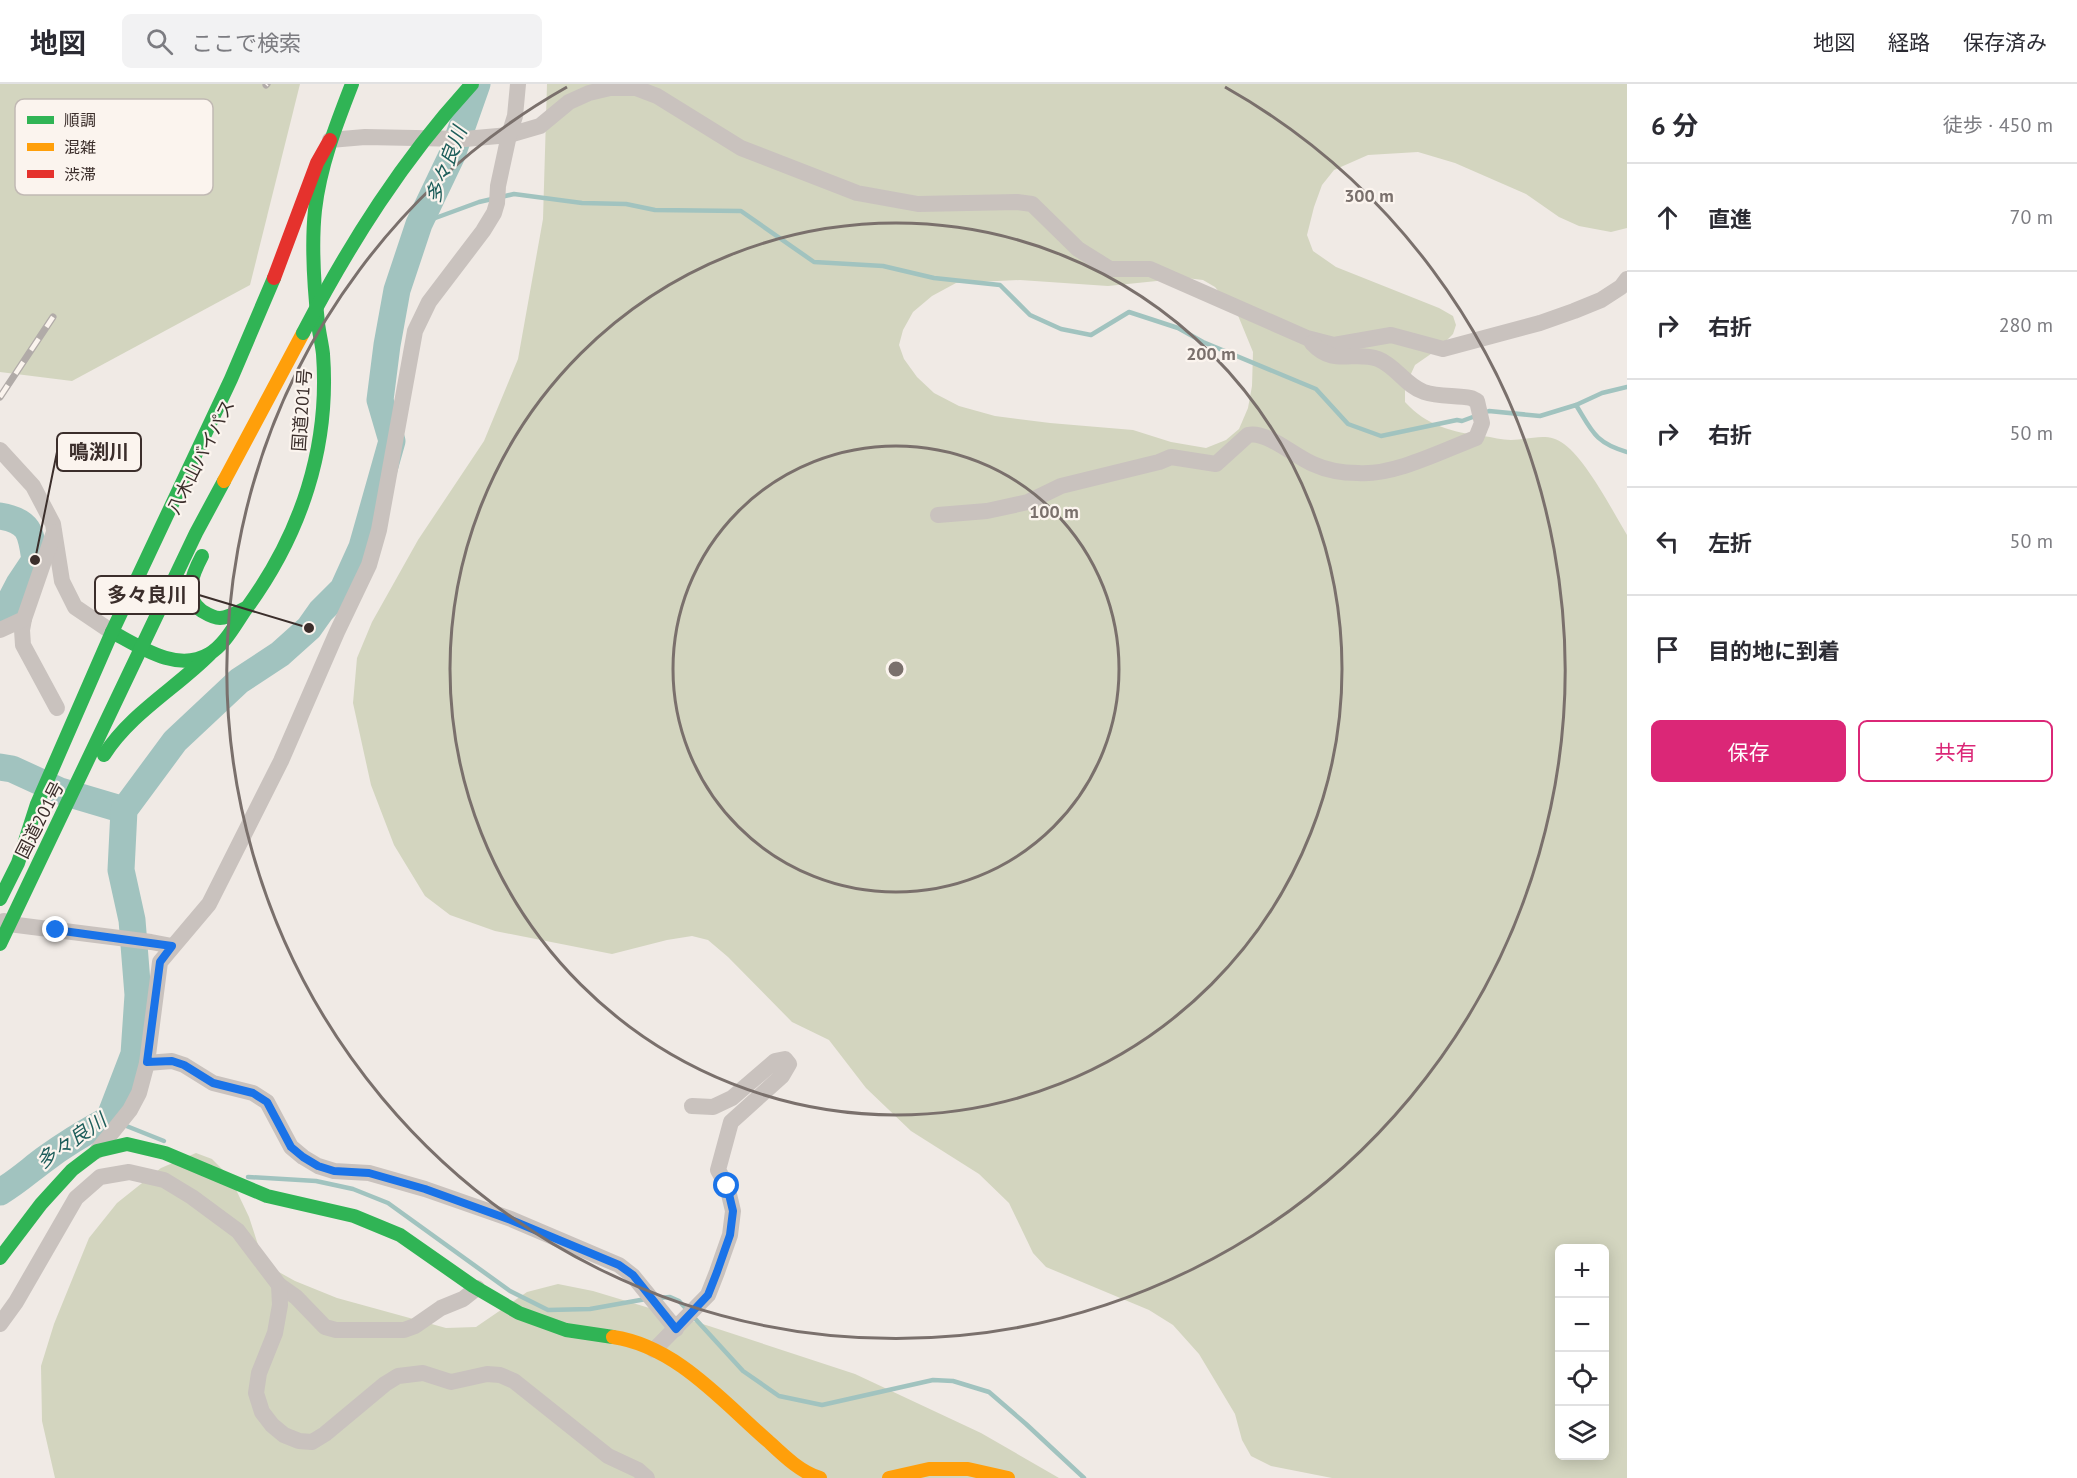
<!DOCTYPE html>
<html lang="ja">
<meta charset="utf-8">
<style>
:root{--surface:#fff;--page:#f2f2f3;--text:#2b2b33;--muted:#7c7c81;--line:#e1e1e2;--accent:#db2777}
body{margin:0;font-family:"PT Sans","Noto Sans JP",sans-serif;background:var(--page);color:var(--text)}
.controls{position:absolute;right:18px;bottom:18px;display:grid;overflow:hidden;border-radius:9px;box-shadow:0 3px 15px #0003}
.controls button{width:54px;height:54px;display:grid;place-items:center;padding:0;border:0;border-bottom:2px solid var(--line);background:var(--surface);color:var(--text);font:30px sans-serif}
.stop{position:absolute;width:18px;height:18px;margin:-14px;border:4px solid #1a73e8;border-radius:50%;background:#fff}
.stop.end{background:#1a73e8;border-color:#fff;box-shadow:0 2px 6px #0008}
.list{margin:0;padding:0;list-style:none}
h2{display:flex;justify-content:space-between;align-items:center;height:78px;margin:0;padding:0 24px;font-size:26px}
h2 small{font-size:20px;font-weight:400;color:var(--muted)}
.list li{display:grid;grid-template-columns:39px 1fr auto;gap:18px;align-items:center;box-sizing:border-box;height:108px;padding:0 24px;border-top:2px solid var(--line)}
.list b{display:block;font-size:22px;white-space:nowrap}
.list em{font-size:20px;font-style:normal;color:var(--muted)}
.actions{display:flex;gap:12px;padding:18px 24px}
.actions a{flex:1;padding:14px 0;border:2px solid var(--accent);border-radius:9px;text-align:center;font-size:21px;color:var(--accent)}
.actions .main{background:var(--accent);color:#fff}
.icon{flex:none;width:33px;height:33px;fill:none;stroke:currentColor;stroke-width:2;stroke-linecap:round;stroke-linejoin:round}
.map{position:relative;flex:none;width:1627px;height:1394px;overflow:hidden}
header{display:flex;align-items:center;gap:36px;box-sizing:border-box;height:84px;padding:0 30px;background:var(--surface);border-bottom:2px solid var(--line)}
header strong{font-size:28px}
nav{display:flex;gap:33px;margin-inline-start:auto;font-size:21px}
.search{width:420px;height:54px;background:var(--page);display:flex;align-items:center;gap:15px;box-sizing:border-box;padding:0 21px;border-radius:9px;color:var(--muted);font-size:22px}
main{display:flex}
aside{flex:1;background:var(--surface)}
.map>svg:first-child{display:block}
</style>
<header>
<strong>地図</strong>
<div class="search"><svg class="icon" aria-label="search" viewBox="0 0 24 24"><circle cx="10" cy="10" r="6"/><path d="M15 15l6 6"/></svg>ここで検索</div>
<nav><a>地図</a><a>経路</a><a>保存済み</a></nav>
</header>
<main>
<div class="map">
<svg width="1627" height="1394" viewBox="0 0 1627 1394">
<rect width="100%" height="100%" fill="#f0eae5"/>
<g fill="#d3d5bf" fill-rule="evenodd">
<path d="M0 0H300L250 201 72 297 0 288Z"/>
<path d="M547 0H1627V144L1611 148 1579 142 1559 133 1526 110 1455 79 1418 68 1368 71 1334 86 1322 101 1314 123 1307 151 1313 167 1336 183 1439 224 1453 232 1456 241 1453 250 1438 265 1415 281 1405 303V318C1427 342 1452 348 1483 352 1492 353 1502 356 1511 356 1529 356 1548 347 1564 360 1587 377 1612 426 1627 451V1394H1332L1271 1382 1251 1372 1242 1356 1235 1330 1199 1270 1173 1241 1149 1226 1046 1183 1033 1169 1009 1119 979 1090 911 1047 866 1004 829 956 792 938 728 873 708 856 692 852 667 856 612 870 495 847 450 831 425 812 394 761 371 701 353 619 357 574 372 538 418 456 484 357 518 275 543 135ZM1186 194 1203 196 1215 203 1237 229 1253 268 1252 302 1248 324 1239 345 1226 356 1206 364 1171 358 1133 346 1050 339 995 332 959 322 934 309 917 293 904 275 899 261 903 246 913 228 932 212 956 199 1020 196 1108 202ZM1560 1164H1604V1372H1560Z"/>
<path d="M196 1069 212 1075 230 1093 249 1133 261 1170 277 1187 295 1197 337 1214 446 1244 476 1243 527 1208 558 1200 593 1207 709 1242 855 1290 981 1349 1059 1394H55L42 1337 41 1282 54 1240 89 1154 117 1119 161 1084Z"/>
</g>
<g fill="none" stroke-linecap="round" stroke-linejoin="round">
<g stroke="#a1c3bf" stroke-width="4.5">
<path d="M419 140 479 118 514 110 582 119 626 120 655 126 741 127 814 178 883 182 934 194 1000 201 1030 231 1061 245 1091 251 1129 228 1178 244 1203 258 1316 305 1348 340 1381 352 1457 336 1462 337 1489 327 1540 332 1576 321C1592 347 1595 359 1627 368"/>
<path d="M1576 321 1602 309 1627 303"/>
<path d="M109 1035 164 1057"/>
<path d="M248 1093 316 1097 353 1105 388 1119 510 1207 548 1226 590 1225 646 1215"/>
<path d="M658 1214 670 1213 679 1217 743 1287 779 1312 822 1321 933 1296 953 1297 989 1308 1026 1340 1084 1394"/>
</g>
<g stroke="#a1c3bf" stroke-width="27">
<path d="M0 432C30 437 31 449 35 476L19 500 8 521 0 528"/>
<path d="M0 683 12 685 60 707 124 726"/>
<path d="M0 1108C17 1098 30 1086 45 1075 65 1060 87 1047 109 1035L134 970 138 911 132 836 121 786 124 726 175 657 239 597 280 570 309 544 321 527 343 505 362 463 392 357 380 316 387 261 397 206 419 140 452 71 477 0"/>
</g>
<g stroke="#c9c2be" stroke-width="16">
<path d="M330 56 365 53 465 55 509 51 540 42 569 18 589 9 610 4H636L657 12 741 64 857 109 918 120 1017 118 1032 120 1078 165 1110 185H1150L1307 254 1334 261 1391 251 1443 265 1540 239 1574 227 1601 216 1621 203 1627 195"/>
<path d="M0 366 33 402 53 440 62 497 75 523 112 548"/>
<path d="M938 431 987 427 1028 418 1061 402 1159 378 1171 373 1216 380 1248 351C1266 346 1295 373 1313 380 1326 386 1344 389 1358 389 1393 392 1442 367 1476 354L1482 339 1477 317 1471 314C1456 311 1439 313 1424 308 1406 302 1396 282 1378 275 1353 266 1334 283 1312 259"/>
<path d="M24 535 22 546 23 561 57 624"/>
<path d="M0 546 24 535 54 448"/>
<path d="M4 837 9 840 151 858 172 862"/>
<path d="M147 979 172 977 184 981 213 999 253 1009 267 1018 291 1063 303 1073 318 1082 334 1087 369 1089 425 1105 511 1135 619 1181 633 1192 676 1245"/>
<path d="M97 1067 130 1026 139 1009 147 979 160 878 209 820 281 677 337 548 369 481 379 446 415 247 429 218 483 147 494 129 497 119 498 102 509 51 515 32 518 0"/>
<path d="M279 1201 296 1213 325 1243 336 1246H404L415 1242 441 1224 463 1215 477 1204"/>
<path d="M0 1240 16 1218 76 1114 100 1093 129 1088 164 1096 192 1113 238 1147 279 1201 280 1221 275 1249 259 1289 256 1309 262 1328 272 1341 284 1351 299 1357 312 1358 325 1350 385 1300 398 1292 423 1289 451 1298 487 1290 500 1291 514 1297 608 1372 638 1386 647 1394"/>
<path d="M654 1266 708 1211 717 1188 730 1151 733 1127 727 1102 718 1086 731 1038 782 992 789 980 785 975 775 977 732 1014 713 1023 692 1022"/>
</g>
<g stroke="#30b455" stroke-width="14">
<path d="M202 472C193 489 182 513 202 527 207 530 214 534 220 534 228 534 238 528 246 524"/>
<path d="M112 548C140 563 177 589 209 570 225 561 236 539 246 525 301 450 330 363 323 270 322 260 319 249 318 239 314 202 311 163 315 126 320 82 336 41 352 0"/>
<path d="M104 671C131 629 175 605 210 570"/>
<path d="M0 815 18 779 37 720 112 548 231 295 274 194"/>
<path d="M0 860 196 449 224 397"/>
<path d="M0 1174 41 1120 72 1086 97 1067 127 1060 165 1069 267 1112 354 1132 400 1151 473 1202 519 1229 566 1246 613 1253"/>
</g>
<g stroke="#ff9f0a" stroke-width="14">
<path d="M224 397 303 249"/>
<path d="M613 1253C676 1262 723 1318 768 1357 783 1371 800 1388 820 1394"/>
<path d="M889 1394 929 1385H968L1008 1394"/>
</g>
<path stroke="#e5322d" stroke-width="14" d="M274 194 317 79 330 56"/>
<g stroke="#b1aba8" stroke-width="7">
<g id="rail">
<path d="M266 1 267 0"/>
<path d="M0 313 53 233"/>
</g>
</g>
<use href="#rail" stroke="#fbf4ee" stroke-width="4.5" stroke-dasharray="14" stroke-linecap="butt"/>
<path stroke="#30b455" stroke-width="14" d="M303 249C350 159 403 75 472 0"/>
</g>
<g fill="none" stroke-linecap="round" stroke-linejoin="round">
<path stroke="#1a73e8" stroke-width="8" d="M56 846 172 862 160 878 147 978 172 977 184 981 213 999 253 1009 267 1018 291 1063 303 1073 318 1082 334 1087 369 1089 425 1105 511 1136 619 1181 633 1191 676 1245 708 1211 717 1188 730 1151 733 1127 727 1102"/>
</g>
<g fill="none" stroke="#7a706c" stroke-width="3">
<circle cx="896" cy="585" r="223"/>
<circle cx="896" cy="585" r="446"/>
<path d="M1225 3A669 669 0 1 1 567 3"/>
</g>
<g text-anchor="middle" stroke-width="4.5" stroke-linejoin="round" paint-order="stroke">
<g font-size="18" fill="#3b2e2b" stroke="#fbf4ee">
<text transform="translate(302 326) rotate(-86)" y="6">国道201号</text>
<text transform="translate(201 373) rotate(-63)" y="6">八木山バイパス</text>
<text transform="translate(40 736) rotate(-63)" y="6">国道201号</text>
</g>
<g font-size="20" font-style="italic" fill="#1f5e5b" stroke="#fbf4ee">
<text transform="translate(446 81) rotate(-69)" y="7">多々良川</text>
<text transform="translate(71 1057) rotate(-35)" y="7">多々良川</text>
</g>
</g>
<rect x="15" y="15" width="198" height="96" rx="9" fill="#fbf4ee" stroke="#c1b9b4" stroke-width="1.5"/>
<rect x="27" y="32" width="27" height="8" fill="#30b455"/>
<rect x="27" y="59" width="27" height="8" fill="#ff9f0a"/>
<rect x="27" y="86" width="27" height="8" fill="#e5322d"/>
<g font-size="16" fill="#3b2e2b">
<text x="64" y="42">順調</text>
<text x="64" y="69">混雑</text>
<text x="64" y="96">渋滞</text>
</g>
<circle cx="896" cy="585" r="9" fill="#7a706c" stroke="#fbf4ee" stroke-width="3"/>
<g font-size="18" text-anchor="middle" font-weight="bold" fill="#7a706c" stroke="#fbf4ee" stroke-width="4.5" stroke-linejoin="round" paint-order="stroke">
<text x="1369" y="118">300 m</text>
<text x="1211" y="276">200 m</text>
<text x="1054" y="434">100 m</text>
</g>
<path fill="none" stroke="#3b2e2b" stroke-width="2" d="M35 476L57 368M309 544L199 511"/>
<g fill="#3b2e2b" stroke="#fbf4ee" stroke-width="2">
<circle cx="35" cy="476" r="6"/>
<circle cx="309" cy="544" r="6"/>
</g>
<g fill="#fbf4ee" stroke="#3b2e2b" stroke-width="2">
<rect x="57" y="349" width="84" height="38" rx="6"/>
<rect x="95" y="492" width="104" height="38" rx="6"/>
</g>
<g font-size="20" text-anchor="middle" font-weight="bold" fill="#3b2e2b">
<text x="99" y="375">鳴渕川</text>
<text x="147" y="518">多々良川</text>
</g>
</svg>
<div class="controls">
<button>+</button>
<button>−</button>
<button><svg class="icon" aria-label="locate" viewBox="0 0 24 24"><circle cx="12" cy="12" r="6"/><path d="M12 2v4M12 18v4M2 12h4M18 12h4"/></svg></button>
<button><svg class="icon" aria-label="layers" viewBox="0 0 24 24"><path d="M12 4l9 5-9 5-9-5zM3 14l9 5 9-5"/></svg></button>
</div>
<div class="stop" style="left:727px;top:1102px"></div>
<div class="stop end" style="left:56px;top:846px"></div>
</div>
<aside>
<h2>6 分<small>徒歩 · 450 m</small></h2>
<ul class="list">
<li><svg class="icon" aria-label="ahead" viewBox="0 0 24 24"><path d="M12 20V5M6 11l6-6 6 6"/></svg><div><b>直進</b></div><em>70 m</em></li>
<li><svg class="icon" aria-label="right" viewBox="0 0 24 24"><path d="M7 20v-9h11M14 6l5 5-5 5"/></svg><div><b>右折</b></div><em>280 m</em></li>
<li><svg class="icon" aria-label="right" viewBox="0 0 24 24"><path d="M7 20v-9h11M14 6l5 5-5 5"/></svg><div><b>右折</b></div><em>50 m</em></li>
<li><svg class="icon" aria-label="left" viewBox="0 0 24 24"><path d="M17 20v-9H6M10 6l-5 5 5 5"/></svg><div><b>左折</b></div><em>50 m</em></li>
<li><svg class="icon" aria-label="arrive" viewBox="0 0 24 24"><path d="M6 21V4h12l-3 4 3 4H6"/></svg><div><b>目的地に到着</b></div></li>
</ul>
<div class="actions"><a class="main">保存</a><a>共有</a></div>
</aside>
</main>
